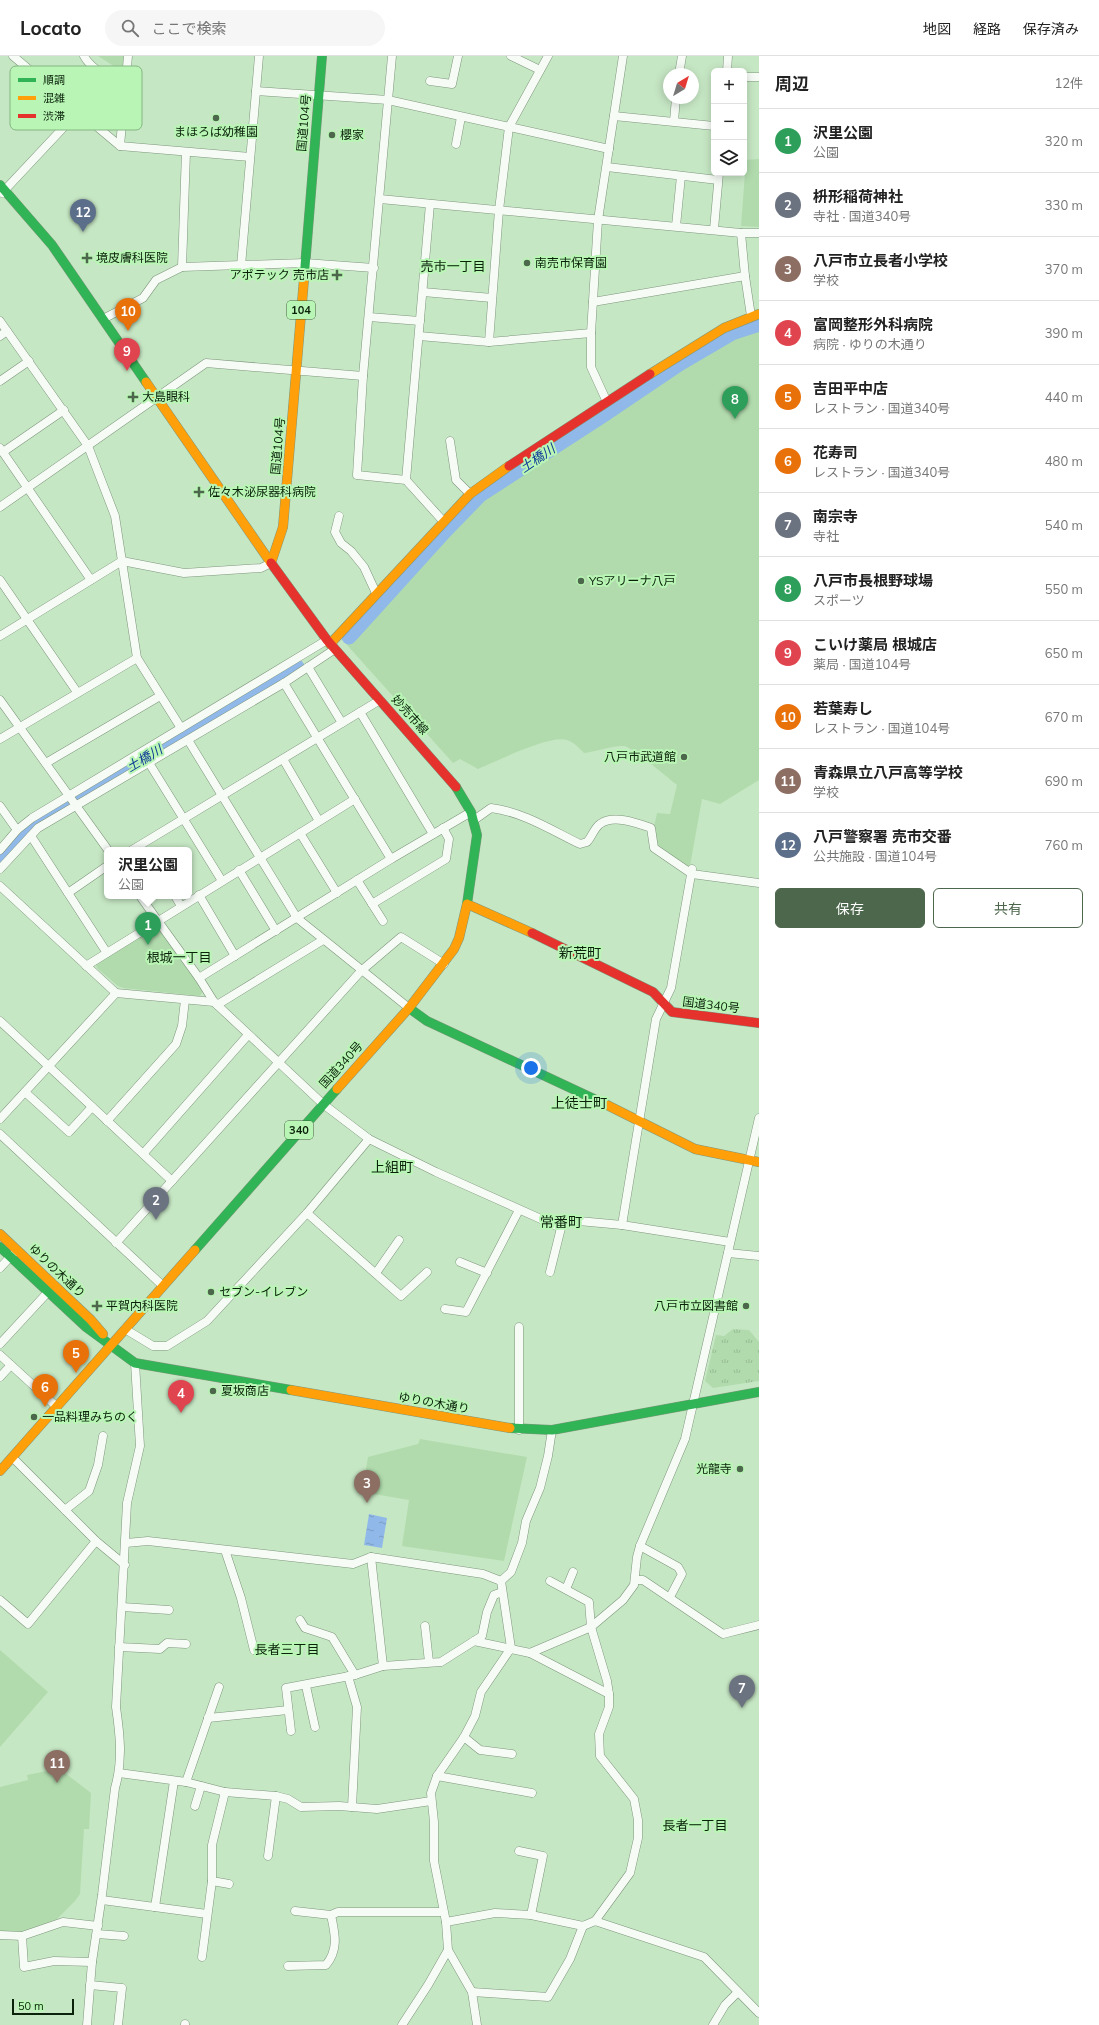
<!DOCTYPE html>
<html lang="ja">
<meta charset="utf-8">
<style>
:root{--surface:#fff;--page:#f6f6f6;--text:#222;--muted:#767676;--line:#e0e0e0;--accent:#4c674b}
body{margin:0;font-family:Mulish,"Noto Sans JP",sans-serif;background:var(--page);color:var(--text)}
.controls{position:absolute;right:12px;top:12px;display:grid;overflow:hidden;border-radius:6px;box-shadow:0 2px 10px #0003}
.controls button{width:36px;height:36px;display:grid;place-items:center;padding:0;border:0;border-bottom:1px solid var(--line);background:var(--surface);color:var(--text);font:20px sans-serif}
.compass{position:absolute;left:663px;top:12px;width:36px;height:36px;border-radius:50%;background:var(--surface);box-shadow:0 2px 10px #0003;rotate:38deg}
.scale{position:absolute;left:12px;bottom:10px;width:62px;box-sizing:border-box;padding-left:4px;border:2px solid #0a220a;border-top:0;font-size:11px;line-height:14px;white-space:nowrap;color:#0a220a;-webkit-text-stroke:3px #b9f6b5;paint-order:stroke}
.you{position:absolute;left:531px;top:1012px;width:14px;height:14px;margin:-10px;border:3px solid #fff;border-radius:50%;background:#1a73e8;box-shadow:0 0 0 6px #1a73e833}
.badge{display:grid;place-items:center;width:26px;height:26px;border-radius:50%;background:var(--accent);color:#fff;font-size:13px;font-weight:700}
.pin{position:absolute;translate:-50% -33px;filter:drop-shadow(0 1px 2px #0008)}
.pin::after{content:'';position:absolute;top:21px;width:14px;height:12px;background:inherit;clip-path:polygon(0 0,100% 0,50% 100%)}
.popup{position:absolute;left:104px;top:791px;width:88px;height:52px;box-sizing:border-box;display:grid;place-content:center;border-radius:6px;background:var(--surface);filter:drop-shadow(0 1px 3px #0005);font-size:13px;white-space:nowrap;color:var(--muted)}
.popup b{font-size:15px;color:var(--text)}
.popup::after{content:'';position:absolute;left:50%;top:100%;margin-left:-8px;border:8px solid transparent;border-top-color:var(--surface)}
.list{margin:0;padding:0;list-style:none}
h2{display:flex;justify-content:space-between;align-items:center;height:52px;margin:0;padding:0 16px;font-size:17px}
h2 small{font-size:13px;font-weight:400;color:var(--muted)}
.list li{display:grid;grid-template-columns:26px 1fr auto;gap:12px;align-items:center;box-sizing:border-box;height:64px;padding:0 16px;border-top:1px solid var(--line)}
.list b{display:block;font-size:15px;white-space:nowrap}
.list p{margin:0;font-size:13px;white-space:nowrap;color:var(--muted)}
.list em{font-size:13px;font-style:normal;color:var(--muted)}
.actions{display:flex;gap:8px;padding:12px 16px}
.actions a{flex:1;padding:9px 0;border:1px solid var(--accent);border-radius:6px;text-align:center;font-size:14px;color:var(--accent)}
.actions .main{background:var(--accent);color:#fff}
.icon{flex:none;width:22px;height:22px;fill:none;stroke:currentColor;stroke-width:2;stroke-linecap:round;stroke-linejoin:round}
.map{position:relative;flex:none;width:759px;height:1969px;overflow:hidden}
header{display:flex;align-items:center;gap:24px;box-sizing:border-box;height:56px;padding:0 20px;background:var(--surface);border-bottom:1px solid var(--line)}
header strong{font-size:19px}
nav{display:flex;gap:22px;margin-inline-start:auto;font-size:14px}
.search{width:280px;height:36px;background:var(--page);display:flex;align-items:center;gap:10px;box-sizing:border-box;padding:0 14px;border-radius:22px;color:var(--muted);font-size:15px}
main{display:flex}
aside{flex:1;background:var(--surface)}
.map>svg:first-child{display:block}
</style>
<header>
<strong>Locato</strong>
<div class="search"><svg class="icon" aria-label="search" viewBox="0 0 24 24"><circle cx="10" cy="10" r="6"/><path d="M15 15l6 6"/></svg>ここで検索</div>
<nav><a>地図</a><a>経路</a><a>保存済み</a></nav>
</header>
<main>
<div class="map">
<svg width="759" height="1969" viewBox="0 0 759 1969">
<defs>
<pattern id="grass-tufts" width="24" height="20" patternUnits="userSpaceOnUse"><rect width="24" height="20" fill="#b1dbad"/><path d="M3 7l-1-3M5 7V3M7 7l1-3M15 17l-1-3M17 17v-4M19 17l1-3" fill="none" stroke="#97bc94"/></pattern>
<pattern id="water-ripples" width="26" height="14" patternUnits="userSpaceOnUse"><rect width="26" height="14" fill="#90b8e8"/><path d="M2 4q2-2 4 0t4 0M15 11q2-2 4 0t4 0" fill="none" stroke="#7b9ec6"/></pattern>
</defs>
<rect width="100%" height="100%" fill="#c6e7c4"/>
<path fill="url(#grass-tufts)" d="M733 1273 749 1274 759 1286V1325L713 1332 705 1325 716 1279 724 1280Z"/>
<g fill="#b1dbad">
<path d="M98 0H124L123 16Z"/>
<path d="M759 103V171L741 170 746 104Z"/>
<path d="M759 265V724L720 748 702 743 690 810H686L656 791 654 771 657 757 670 758 677 729C668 722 632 691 624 690 614 689 594 696 584 697 579 692 574 686 567 684 549 679 497 705 478 713L460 703 453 707 347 589 346 583 386 541 385 537 479 437 675 306 721 280Z"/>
<path d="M154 871H157L203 935 200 940 123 932 118 930 97 912 96 908Z"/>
<path d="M420 1383 527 1401 504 1505 402 1490 409 1444 362 1436 368 1401 418 1388Z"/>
<path d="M0 1594 48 1636 0 1691Z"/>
<path d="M52 1714H61L91 1737 89 1773H84L80 1838 75 1845 54 1866 28 1876H0V1731L28 1724 27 1719Z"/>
</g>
<path fill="url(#water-ripples)" d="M369 1458 387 1462 382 1492 364 1489Z"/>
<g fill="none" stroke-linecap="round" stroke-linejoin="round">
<g stroke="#90b8e8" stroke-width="15">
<path d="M349 581 445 475 480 439 602 360 679 308 732 277 759 268"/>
<path d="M0 804 31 771 41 763 297 611"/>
</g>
<g stroke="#7e977c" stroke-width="9">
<g id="street">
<path d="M13 0 120 90 250 101"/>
<path d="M84 0C90 12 112 25 125 28"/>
<path d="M392 0 363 320 357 419 406 424"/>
<path d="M511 0 540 14"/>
<path d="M727 15 728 0"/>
<path d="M679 18 682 0"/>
<path d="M744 21H759"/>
<path d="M430 25 452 28 458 0"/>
<path d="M256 35 388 44 609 93"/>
<path d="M614 60 714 70"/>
<path d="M674 65 676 42"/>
<path d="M456 88 461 61"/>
<path d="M120 90 128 0"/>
<path d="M186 96 182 211 305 207 374 212"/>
<path d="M607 111 718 124"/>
<path d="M2 137 78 56"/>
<path d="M380 143 741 177H759"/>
<path d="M430 148 406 424 443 465"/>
<path d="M676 170 681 120"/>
<path d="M714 173 719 117"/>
<path d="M741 177 745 220 751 260"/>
<path d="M241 210 259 0"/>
<path d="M423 236 492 242"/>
<path d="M593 246 745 220"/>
<path d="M369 261 420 265"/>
<path d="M103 263 143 242 156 224 182 211"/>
<path d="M0 265 88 390 115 460 137 602 181 672"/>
<path d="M0 280 7 275"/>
<path d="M419 280 489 286 591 277"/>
<path d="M489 286 499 154 509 71 548 0"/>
<path d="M0 325 29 305"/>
<path d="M607 346 591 311V277L598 164 623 0"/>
<path d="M450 385 456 424 470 438"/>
<path d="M0 392 91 524"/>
<path d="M3 396 64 354"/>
<path d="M0 451 206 307 363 320"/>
<path d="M339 460 335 476 341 487 351 495 364 511 376 537"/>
<path d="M0 524 77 636"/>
<path d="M0 580 122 505 184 517 261 512 271 507"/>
<path d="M308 611 342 667"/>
<path d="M284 627 391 803"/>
<path d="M0 644 108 794"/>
<path d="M360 656 433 778"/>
<path d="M0 683 137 602"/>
<path d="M188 684 297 862 409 952"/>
<path d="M283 703 319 765"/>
<path d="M46 707 160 640"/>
<path d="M149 707 222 825"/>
<path d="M0 750 17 774"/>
<path d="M474 764 491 752C523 756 551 774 580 788L587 786C592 781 594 772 600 768 613 758 637 767 651 772L654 792 692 818 759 827"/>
<path d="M300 777 337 837"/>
<path d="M31 780 107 897"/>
<path d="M0 794 17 774 32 762 327 584"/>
<path d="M132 794 380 644"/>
<path d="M0 813 38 772 284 627 335 593"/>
<path d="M239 814 276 875"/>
<path d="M357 824 383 865"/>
<path d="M0 830 116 937"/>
<path d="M68 837 107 810"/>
<path d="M199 839 235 900"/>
<path d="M140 840 199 922 214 946 323 1048 369 1083 436 1116 561 1172 568 1164 622 1169 730 1186"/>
<path d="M175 840 181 850"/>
<path d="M372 848 446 803 449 783 443 772"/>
<path d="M86 910 355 743"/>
<path d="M199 922 391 803 471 756"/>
<path d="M217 949 323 884"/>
<path d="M0 965 172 1125"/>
<path d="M25 1036 69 1076 92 1051"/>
<path d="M0 1063 116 937 214 946"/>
<path d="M107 1065 176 988 182 970 185 944"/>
<path d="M0 1078 162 1229"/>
<path d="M143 1098 248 979"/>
<path d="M307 1157 401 1240 427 1216"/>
<path d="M622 1169 656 963 671 932 692 813"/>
<path d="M116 1187 361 915 401 881 444 908"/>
<path d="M728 1197 759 1200"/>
<path d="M460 1206 487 1217"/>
<path d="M0 1212 13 1198"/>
<path d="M550 1216 561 1172"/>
<path d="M376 1217 399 1184"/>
<path d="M445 1253 466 1256 519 1154"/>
<path d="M519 1271V1374"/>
<path d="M125 1273 153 1290H167L207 1265 307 1157 369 1083"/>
<path d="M0 1288 48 1236"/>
<path d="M0 1299 57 1351"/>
<path d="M0 1321 11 1309"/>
<path d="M12 1401 96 1485 125 1509"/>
<path d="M65 1454 89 1435 98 1409 103 1380"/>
<path d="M126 1487 148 1485 353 1508 371 1501 483 1518 501 1525"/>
<path d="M640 1490 678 1511 682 1518 670 1541"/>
<path d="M225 1494 241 1542 254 1594"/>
<path d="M371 1501 383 1610"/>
<path d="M635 1524H643L723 1578 759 1569"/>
<path d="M501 1525 511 1516 522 1487 526 1465 540 1432 548 1400 552 1374"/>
<path d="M550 1525 589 1546 591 1571 607 1625 609 1638V1651L599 1678 600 1700 634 1743 638 1764V1782L630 1817 595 1865"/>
<path d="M566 1533 573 1516"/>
<path d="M0 1544 28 1568 96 1485"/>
<path d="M122 1551 169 1554"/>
<path d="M300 1564 305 1572 332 1581 355 1619"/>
<path d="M425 1570 429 1606"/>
<path d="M474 1585 530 1597 591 1571 623 1544 634 1529 637 1501 640 1490 685 1383 759 1062"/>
<path d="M119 1591 160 1593 167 1587 186 1588"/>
<path d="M530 1597 609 1638"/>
<path d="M348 1620 357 1651 352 1751"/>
<path d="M306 1630 315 1671"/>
<path d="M208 1662 288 1654"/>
<path d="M291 1675 286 1632 355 1619 383 1610 441 1606 482 1580 487 1556 494 1539 502 1536"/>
<path d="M464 1681 480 1694 512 1698"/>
<path d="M119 1717 186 1726 225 1736 276 1740 288 1743 301 1751 339 1750 377 1753 431 1745"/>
<path d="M437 1720 532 1737"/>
<path d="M186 1726 219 1631"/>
<path d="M225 1736 212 1789V1825L229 1828"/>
<path d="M195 1750 201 1730"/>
<path d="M519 1795 543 1800 531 1859"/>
<path d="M268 1800 276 1740"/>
<path d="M102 1844 207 1858"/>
<path d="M155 1851 174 1725"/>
<path d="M295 1855 331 1859"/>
<path d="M446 1866 495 1857 531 1859 583 1870 595 1865 704 1901 759 1957"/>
<path d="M97 1878 124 1880"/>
<path d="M0 1879 22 1880 63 1866 98 1870"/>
<path d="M22 1880 24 1911 54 1905 92 1906"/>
<path d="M202 1901 212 1825"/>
<path d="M288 1910 326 1909C339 1893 335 1878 331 1859L338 1856H443"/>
<path d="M90 1929 122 1932 118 1969"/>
<path d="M472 1936 548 1941 570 1903 583 1870"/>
<path d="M87 1969 92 1906 102 1839 115 1732C123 1704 120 1679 116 1651L127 1447 140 1390 135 1307"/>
<path d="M185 1969V1968"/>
<path d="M402 1969 428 1929 448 1894"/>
<path d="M477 1969 472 1936 448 1894 446 1866 434 1805V1766L431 1737 437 1720 464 1681 475 1660 481 1636 511 1592 501 1525"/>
<path d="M713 1969 725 1949 738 1936"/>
</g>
</g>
<g stroke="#7e977c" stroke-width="10">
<g id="fast">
<path d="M0 129 52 189 146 326"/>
<path d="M304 223 322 0"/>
<path d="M456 731 471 756 477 779 467 848"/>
<path d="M409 952 427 965 607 1049"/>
<path d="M0 1191 86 1271 135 1307 291 1334"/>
<path d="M195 1194 337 1033"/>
<path d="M510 1372 552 1374 759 1336"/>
</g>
</g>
<g stroke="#7e977c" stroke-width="10">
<g id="slow">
<path d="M650 318 724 272 759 258"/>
<path d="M146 326 271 507"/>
<path d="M271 507 283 471 304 223"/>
<path d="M330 588 470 438 509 410"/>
<path d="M337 1033 409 952 454 893 459 882 467 848 532 877"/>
<path d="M607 1049 695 1093 759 1106"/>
<path d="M0 1178 91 1264 103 1278"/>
<path d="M291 1334 510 1372"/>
<path d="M0 1415 195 1194"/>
</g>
</g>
<g stroke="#7e977c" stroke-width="10">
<g id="jam">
<path d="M509 410 650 318"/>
<path d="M271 507 327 584 456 731"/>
<path d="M532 877 653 936 672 956 759 967"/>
</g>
</g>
<use href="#street" stroke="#f6fbf6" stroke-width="8"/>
<use href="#fast" stroke="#30b455" stroke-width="9"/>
<use href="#slow" stroke="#ff9f0a" stroke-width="9"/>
<use href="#jam" stroke="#e5322d" stroke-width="9"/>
</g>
<g fill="#4c674b" stroke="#b9f6b5" stroke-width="1.5">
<circle cx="216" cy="62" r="4"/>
<circle cx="332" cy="79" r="4"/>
<path d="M85 196h4v4h4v4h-4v4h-4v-4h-4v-4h4z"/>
<circle cx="527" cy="207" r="4"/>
<path d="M335 213h4v4h4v4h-4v4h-4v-4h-4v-4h4z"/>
<path d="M131 335h4v4h4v4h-4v4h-4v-4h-4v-4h4z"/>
<path d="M197 430h4v4h4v4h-4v4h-4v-4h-4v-4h4z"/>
<circle cx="581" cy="525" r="4"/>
<circle cx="684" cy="701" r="4"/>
<circle cx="211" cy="1236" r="4"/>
<path d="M95 1244h4v4h4v4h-4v4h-4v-4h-4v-4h4z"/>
<circle cx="746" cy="1250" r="4"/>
<circle cx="213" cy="1335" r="4"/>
<circle cx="34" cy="1361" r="4"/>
<circle cx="740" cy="1413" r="4"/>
</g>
<g text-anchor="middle" stroke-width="4" stroke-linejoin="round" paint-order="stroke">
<g fill="#b9f6b5" stroke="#3e623d" stroke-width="1">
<rect x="287" y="245" width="28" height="18" rx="3"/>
<rect x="285" y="1065" width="28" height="18" rx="3"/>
</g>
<g font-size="11" font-weight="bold" fill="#0a220a">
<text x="301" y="258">104</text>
<text x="299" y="1078">340</text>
</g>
<g font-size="12" fill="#0a220a" stroke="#b9f6b5">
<text transform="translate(304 67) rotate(-85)" y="4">国道104号</text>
<text transform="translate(278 390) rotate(-85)" y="4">国道104号</text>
<text transform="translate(410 659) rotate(48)" y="4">妙売市線</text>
<text transform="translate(711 949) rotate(7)" y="4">国道340号</text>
<text transform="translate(341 1009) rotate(-48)" y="4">国道340号</text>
<text transform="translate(57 1215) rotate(43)" y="4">ゆりの木通り</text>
<text transform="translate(434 1347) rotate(10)" y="4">ゆりの木通り</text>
</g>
<g font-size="12" fill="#0a220a" stroke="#b9f6b5" text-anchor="start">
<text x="216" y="80" text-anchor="middle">まほろば幼稚園</text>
<text x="340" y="83">櫻家</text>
<text x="96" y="206">境皮膚科医院</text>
<text x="535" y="211">南売市保育園</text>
<text x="329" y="223" text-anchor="end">アポテック 売市店</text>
<text x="142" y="345">大島眼科</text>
<text x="208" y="440">佐々木泌尿器科病院</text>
<text x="589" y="529">YSアリーナ八戸</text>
<text x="676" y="705" text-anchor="end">八戸市武道館</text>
<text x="219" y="1240">セブン-イレブン</text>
<text x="106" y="1254">平賀内科医院</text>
<text x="738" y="1254" text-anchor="end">八戸市立図書館</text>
<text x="221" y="1339">夏坂商店</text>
<text x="42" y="1365">一品料理みちのく</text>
<text x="732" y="1417" text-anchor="end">光龍寺</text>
</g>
<g font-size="13" fill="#0a220a" stroke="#b9f6b5">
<text x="453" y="215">売市一丁目</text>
<text x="179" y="906">根城一丁目</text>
<text x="287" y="1598">長者三丁目</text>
<text x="695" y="1774">長者一丁目</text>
</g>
<g font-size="13" font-style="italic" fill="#0e3897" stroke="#b9f6b5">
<text transform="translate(537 402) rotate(-34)" y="5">土橋川</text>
<text transform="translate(144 702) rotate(-31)" y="5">土橋川</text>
</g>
<g font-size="14" fill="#0a220a" stroke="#b9f6b5">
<text x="580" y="902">新荒町</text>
<text x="579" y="1052">上徒士町</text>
<text x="392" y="1116">上組町</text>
<text x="561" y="1171">常番町</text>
</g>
</g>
<rect x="10" y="10" width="132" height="64" rx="6" fill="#b9f6b5" stroke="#84b682" stroke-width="1"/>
<rect x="18" y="22" width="18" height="4" fill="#30b455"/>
<rect x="18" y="40" width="18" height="4" fill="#ff9f0a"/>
<rect x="18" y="58" width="18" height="4" fill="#e5322d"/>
<g font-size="11" fill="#0a220a">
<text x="43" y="28">順調</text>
<text x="43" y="46">混雑</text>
<text x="43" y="64">渋滞</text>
</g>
</svg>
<div class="controls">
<button>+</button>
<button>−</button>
<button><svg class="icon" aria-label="layers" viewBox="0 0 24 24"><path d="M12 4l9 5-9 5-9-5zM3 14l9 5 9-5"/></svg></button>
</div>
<svg class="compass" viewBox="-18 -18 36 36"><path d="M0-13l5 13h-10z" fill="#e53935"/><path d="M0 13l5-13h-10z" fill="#767676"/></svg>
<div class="scale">50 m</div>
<div class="you"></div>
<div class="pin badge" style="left:148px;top:889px;background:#2e9e5b">1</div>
<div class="popup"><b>沢里公園</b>公園</div>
<div class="pin badge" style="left:156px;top:1164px;background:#6b7280">2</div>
<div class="pin badge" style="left:367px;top:1447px;background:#8d6e63">3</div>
<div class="pin badge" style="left:181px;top:1357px;background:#e0444e">4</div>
<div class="pin badge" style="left:76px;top:1317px;background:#e8710a">5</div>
<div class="pin badge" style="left:45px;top:1351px;background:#e8710a">6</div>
<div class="pin badge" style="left:742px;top:1652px;background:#6b7280">7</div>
<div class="pin badge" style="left:735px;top:363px;background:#2e9e5b">8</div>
<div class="pin badge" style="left:127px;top:315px;background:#e0444e">9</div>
<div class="pin badge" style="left:128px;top:275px;background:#e8710a">10</div>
<div class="pin badge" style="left:57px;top:1727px;background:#8d6e63">11</div>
<div class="pin badge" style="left:83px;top:176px;background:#5c6f8a">12</div>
</div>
<aside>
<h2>周辺<small>12件</small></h2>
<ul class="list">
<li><span class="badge" style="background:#2e9e5b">1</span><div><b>沢里公園</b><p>公園</p></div><em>320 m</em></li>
<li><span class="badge" style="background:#6b7280">2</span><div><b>枡形稲荷神社</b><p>寺社 · 国道340号</p></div><em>330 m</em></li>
<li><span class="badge" style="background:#8d6e63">3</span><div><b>八戸市立長者小学校</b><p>学校</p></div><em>370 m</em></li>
<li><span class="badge" style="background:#e0444e">4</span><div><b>富岡整形外科病院</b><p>病院 · ゆりの木通り</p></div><em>390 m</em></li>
<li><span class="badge" style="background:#e8710a">5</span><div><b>吉田平中店</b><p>レストラン · 国道340号</p></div><em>440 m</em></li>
<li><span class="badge" style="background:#e8710a">6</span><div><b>花寿司</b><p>レストラン · 国道340号</p></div><em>480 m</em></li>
<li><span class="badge" style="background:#6b7280">7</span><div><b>南宗寺</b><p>寺社</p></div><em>540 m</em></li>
<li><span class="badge" style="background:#2e9e5b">8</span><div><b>八戸市長根野球場</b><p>スポーツ</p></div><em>550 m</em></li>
<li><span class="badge" style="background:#e0444e">9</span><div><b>こいけ薬局 根城店</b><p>薬局 · 国道104号</p></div><em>650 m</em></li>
<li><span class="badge" style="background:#e8710a">10</span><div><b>若葉寿し</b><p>レストラン · 国道104号</p></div><em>670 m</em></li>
<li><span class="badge" style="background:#8d6e63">11</span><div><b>青森県立八戸高等学校</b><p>学校</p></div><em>690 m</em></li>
<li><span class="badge" style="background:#5c6f8a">12</span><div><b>八戸警察署 売市交番</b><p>公共施設 · 国道104号</p></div><em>760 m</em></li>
</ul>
<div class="actions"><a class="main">保存</a><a>共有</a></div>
</aside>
</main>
